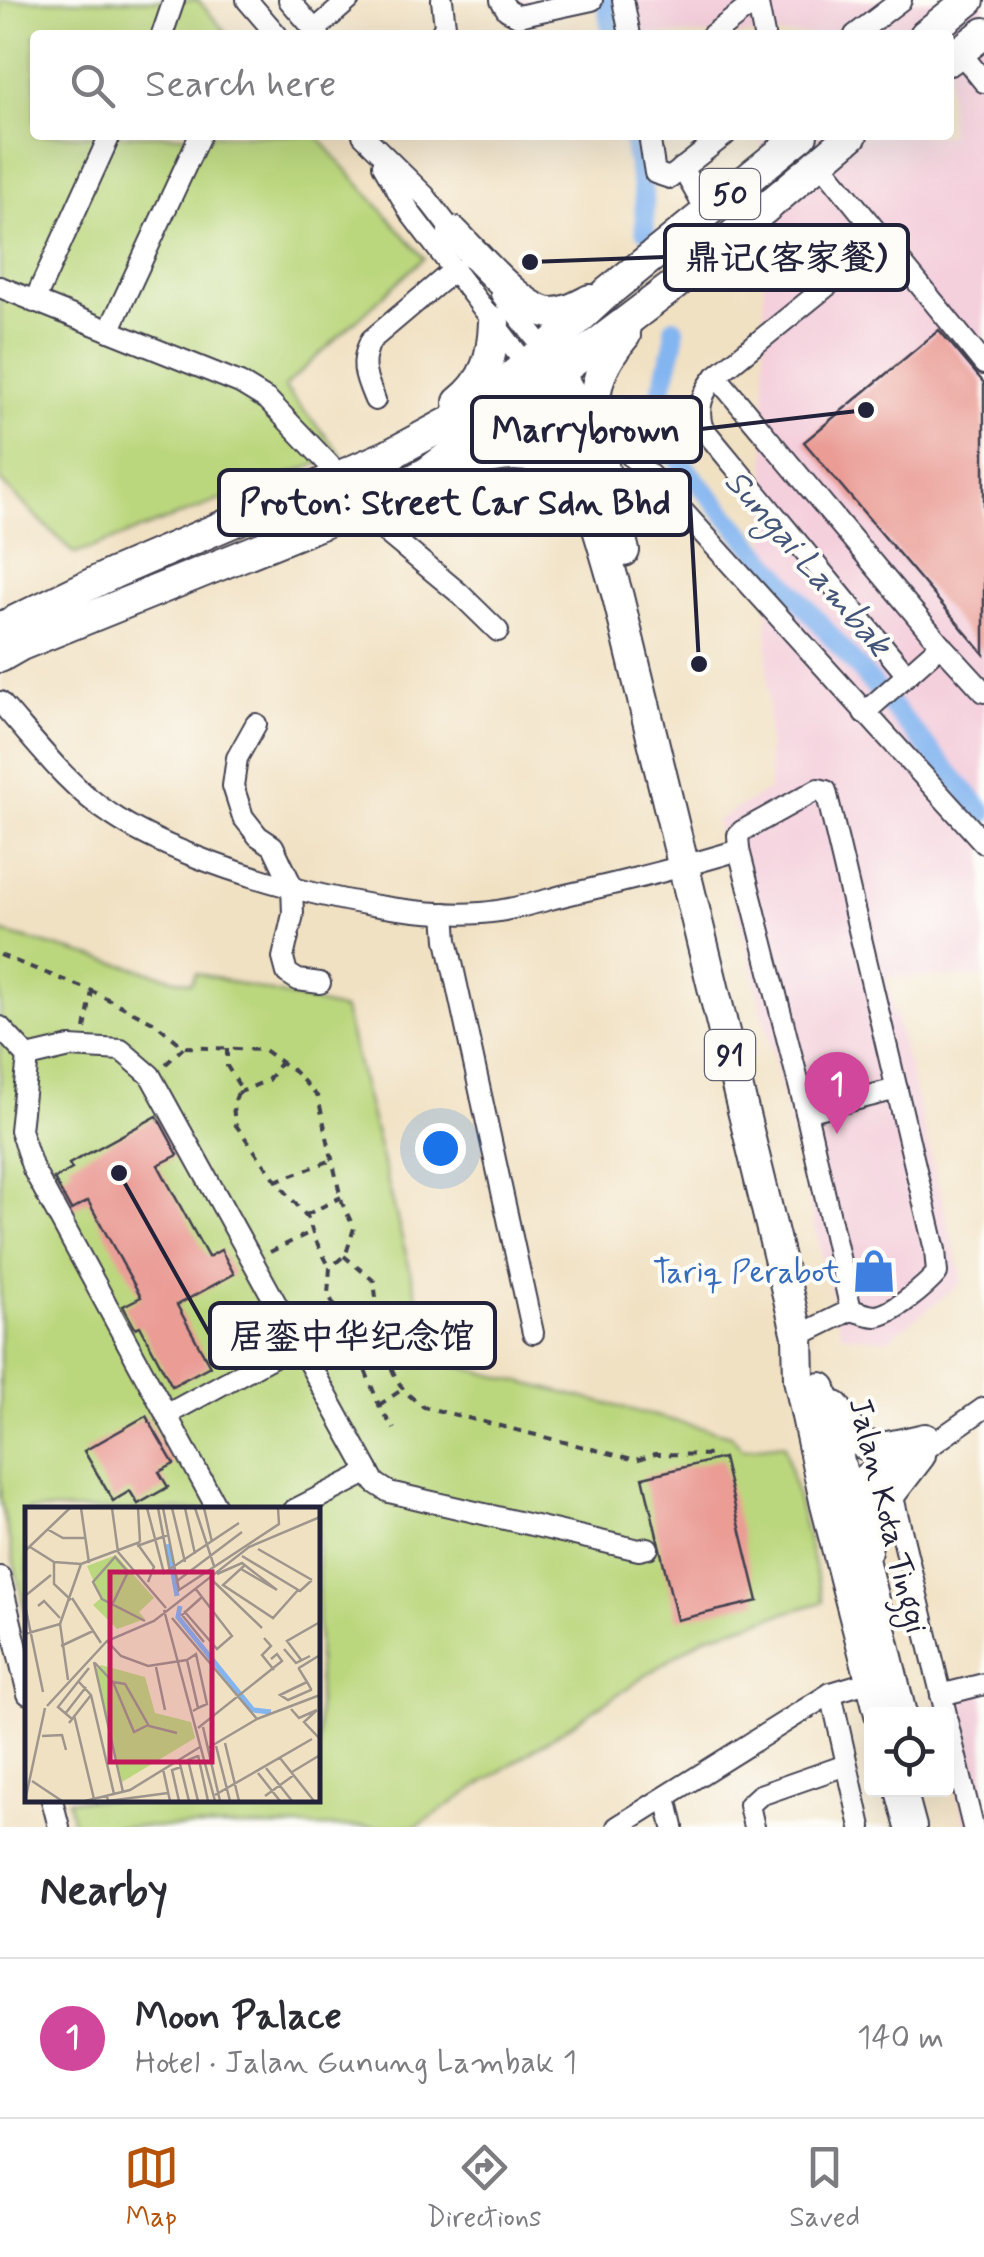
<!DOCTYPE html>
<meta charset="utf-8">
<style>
:root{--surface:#fff;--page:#f7f7f7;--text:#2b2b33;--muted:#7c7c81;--line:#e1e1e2;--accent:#b45309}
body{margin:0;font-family:Mynerve,"LXGW WenKai TC",sans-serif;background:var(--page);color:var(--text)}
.controls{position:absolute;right:30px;bottom:30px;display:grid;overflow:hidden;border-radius:10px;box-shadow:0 10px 40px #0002}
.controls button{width:90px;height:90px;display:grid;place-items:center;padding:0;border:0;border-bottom:2px solid var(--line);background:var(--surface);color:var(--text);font:50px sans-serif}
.you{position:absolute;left:440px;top:1148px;width:35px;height:35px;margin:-25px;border:8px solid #fff;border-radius:50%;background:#1a73e8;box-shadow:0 0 0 15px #1a73e833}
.badge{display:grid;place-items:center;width:65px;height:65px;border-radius:50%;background:var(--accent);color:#fff;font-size:32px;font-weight:700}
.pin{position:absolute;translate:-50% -82px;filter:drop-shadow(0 2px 5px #0008)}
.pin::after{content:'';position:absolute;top:52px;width:35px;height:30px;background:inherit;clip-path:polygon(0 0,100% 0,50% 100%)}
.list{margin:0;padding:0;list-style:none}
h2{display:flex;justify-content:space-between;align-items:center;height:130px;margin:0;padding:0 40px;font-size:42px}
h2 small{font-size:32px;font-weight:400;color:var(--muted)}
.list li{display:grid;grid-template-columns:65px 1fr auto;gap:30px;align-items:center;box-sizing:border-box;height:160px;padding:0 40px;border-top:2px solid var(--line)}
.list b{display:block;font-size:38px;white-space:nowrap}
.list p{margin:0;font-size:32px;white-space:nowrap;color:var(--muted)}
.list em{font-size:32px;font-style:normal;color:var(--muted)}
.icon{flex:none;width:55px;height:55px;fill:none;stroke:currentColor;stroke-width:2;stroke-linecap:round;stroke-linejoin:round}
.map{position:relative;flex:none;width:984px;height:1827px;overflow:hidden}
.search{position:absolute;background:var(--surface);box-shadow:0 10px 40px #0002;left:30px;right:30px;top:30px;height:110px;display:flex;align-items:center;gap:25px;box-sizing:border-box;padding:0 35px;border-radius:10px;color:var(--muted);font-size:38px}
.sheet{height:290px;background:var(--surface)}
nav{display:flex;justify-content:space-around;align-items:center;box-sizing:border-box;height:140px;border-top:2px solid var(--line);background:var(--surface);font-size:28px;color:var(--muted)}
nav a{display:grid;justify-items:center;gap:5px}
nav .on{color:var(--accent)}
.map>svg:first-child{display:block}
</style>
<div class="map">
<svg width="984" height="1827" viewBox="0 0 984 1827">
<rect width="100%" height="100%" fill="#fdfcf7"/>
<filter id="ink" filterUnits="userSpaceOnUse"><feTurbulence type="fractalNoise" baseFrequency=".01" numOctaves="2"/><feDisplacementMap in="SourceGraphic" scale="20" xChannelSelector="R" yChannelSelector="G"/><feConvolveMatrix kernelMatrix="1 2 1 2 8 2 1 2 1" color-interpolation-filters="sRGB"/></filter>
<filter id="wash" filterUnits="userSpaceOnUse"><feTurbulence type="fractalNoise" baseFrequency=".0048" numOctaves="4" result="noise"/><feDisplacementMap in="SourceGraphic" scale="40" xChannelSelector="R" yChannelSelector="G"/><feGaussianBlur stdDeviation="2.25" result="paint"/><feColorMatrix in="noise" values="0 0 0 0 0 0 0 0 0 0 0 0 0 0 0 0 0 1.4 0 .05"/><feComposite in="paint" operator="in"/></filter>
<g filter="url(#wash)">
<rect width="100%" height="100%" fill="#f1e1c3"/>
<g fill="#f4cfdc">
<path d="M493 0H984V977H886L963 1282 887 1340 841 1334 716 821 769 790 762 135H949V35H625L618 1 519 23Z"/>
<path d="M984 1677V1827H966L933 1689Z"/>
</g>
<g fill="#bbd77e" stroke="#6e7c5c" stroke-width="2.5">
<path d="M0 0H198L228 35H35V135H316L424 258 284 387 342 455 75 554 0 481Z"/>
<path d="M0 932 191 983 196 973 344 1010 433 1360 731 1435 742 1449 784 1444 823 1602 706 1636 416 1827H74L68 1800H318V1510H28L27 1621 0 1498Z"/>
</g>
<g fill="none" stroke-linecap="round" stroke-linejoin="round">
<g stroke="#83b5f0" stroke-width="20">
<path d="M606 0 612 35"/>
<path d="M632 135 644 197 645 230"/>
<path d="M674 328V343L653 422 656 434 984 813"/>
</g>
</g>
<g id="blocks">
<g fill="#ea9c95">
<path d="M939 330 984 383V654L804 442Z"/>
<path d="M157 1116 178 1155 158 1165 208 1257 221 1250 234 1274 177 1305 210 1366 172 1386 140 1326 135 1328 123 1306 141 1297 88 1201 71 1210 54 1179 72 1169 69 1164Z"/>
<path d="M146 1416 174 1464 159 1472 168 1487 138 1504 130 1491 113 1501 84 1451Z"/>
<path d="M723 1458 758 1601 677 1620 643 1477Z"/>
</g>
</g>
</g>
<g filter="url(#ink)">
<use href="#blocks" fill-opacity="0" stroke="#413f4f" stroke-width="2.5"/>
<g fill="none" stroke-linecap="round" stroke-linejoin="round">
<g stroke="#413f4f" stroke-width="24">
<g id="minor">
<path d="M247 0 277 35"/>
<path d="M289 0 319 35"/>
<path d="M501 0 507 10 518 16 592 0"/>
<path d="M623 0 630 35"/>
<path d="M757 0 764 35"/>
<path d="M315 30 349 0"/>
<path d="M162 35 174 0"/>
<path d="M440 35 445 26 442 0"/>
<path d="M712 35 758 0"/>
<path d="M855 35 901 0"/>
<path d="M960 52 984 82"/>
<path d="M363 135 425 196 459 240"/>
<path d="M649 135 655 173 670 178 725 135"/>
<path d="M819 161 984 364"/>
<path d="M383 165 411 214 527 366"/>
<path d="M682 168 707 212"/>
<path d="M884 240 716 376C702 393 697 407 702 427L907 675"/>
<path d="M0 287 240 383 268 400 341 477"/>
<path d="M501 294 545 350"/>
<path d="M34 302 110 135"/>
<path d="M109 331 200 135"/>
<path d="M716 376 941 645 984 692"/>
<path d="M375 400C365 376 359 364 371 340L455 269"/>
<path d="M597 441 625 450 651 476 984 843"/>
<path d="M358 509 459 593 498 631"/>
<path d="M0 702C34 740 68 787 112 815 193 870 383 920 481 913 511 911 541 901 570 894 627 881 683 867 739 850L806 1112 851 1310 798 1336"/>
<path d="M864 713 941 645"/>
<path d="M256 724 237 758 233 786 243 817 258 836 273 846 292 886 293 914 283 958 287 973 298 980 320 983"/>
<path d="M739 850 738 835 742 831 818 789 826 791 935 1250 937 1273C926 1286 893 1314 876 1316 869 1316 858 1312 851 1310"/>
<path d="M445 913 447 940 533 1333"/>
<path d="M0 1027 28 1057"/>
<path d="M28 1057 70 1047 121 1050 150 1075 375 1483 389 1492 639 1550 648 1548"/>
<path d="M28 1057 20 1130 33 1169 218 1510"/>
<path d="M806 1112 897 1089"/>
<path d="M166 1415 298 1343"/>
<path d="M835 1492 901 1453"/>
<path d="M892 1493 946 1714"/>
<path d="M294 1510 369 1472"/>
<path d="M839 1510 984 1408"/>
<path d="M0 1577 28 1694"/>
<path d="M831 1693 861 1827"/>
<path d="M941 1695 984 1684"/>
<path d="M946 1717 973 1827"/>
<path d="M666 1797 673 1827"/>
<path d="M52 1800 59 1827"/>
<path d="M617 1827 831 1693 871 1681"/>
<path d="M754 1827 749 1805 760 1795 846 1765"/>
</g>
</g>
<g stroke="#413f4f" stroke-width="34">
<g id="highway">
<path d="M925 35 969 0"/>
<path d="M949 60 984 33"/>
<path d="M453 232C475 253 522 312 552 313 566 313 578 306 590 300"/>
<path d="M550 357 597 441 624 551"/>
<path d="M527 366C574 434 595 518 618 597L798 1336 799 1379 826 1505 880 1714"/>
<path d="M459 402C486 381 493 355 494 322"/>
<path d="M592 431C595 386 596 371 625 335"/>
<path d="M442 469C476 461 526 442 556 469 565 476 571 492 577 502"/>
<path d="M0 628 114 573 389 455 463 415 545 350 608 292 802 135"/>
<path d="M0 657 21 645 358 509 428 472 673 286 852 135"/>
<path d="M821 1388 901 1714"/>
<path d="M835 1407C862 1457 872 1451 925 1439"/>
<path d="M866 1550 872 1517 920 1455"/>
<path d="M901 1790 911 1827"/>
</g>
</g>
<g stroke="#413f4f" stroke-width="4" stroke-dasharray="8 8" stroke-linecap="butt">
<path d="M0 955 92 991 155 1023 184 1047 264 1050 295 1072 318 1097 342 1203 354 1228 346 1254 330 1268 328 1294 352 1337 381 1410 394 1429"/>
<path d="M85 1029 92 991"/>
<path d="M227 1049V1066L240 1087 233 1106 235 1124 279 1184 308 1218 314 1237 330 1268"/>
<path d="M166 1064 184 1047"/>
<path d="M238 1093 268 1080 281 1062"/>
<path d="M276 1181 332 1160"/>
<path d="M306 1215 341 1197"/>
<path d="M270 1252 311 1232"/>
<path d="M344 1256 374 1281C378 1313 383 1366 405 1391 410 1397 418 1402 424 1407L636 1460 655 1454 717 1455"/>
<path d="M307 1321 334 1307"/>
<path d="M379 1405 403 1389"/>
<path d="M95 1803 98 1800"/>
</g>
<use href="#minor" stroke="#fff" stroke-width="20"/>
<use href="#highway" stroke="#fff" stroke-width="30"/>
</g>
</g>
<defs>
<g id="shop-bare" transform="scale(3.45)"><path d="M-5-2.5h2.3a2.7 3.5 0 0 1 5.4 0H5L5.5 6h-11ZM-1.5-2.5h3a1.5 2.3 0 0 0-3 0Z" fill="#3f7fe0" stroke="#fdfcf7" stroke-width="2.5" paint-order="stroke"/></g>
</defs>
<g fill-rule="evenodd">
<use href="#shop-bare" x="874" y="1271"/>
</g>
<g text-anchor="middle" stroke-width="8" stroke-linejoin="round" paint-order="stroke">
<g fill="#fdfcf7" stroke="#646373" stroke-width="2.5">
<rect x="700" y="169" width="60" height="50" rx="8"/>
<rect x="705" y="1030" width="50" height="50" rx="8"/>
</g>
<g font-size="30" font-weight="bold" fill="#22223b">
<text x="730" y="204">50</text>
<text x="730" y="1065">91</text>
</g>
<g font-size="32" fill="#366cbe" stroke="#fdfcf7" text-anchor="end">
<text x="841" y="1282">Tariq Perabot</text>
</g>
<g font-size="32" fill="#22223b" stroke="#fdfcf7">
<text transform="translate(889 1515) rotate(76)" y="11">Jalan Kota Tinggi</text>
</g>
<g font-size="35" font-style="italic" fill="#44557a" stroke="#fdfcf7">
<text transform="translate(809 562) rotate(49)" y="12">Sungai Lambak</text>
</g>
</g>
<g transform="translate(25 1507)">
<rect width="295" height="295" fill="#f1e1c3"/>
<path d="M91 48 129 91 114 105 120 112 92 122 68 98 76 91 62 59ZM76 158 120 170 130 206 166 215 170 231 97 275 71 162Z" fill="#bbd77e"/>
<path fill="none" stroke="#83b5f0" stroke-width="5" d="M143 37 152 89M155 99 153 110 228 203 246 205"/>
<path fill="none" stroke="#9e958d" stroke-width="2.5" d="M56 1 64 56M87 1 93 45M113 1 115 35M122 1 139 66 214 16M133 1 145 65M138 1 154 83 254 17 253 1M147 1 160 55M160 1 170 47M170 1 189 59M179 1 187 35M22 22 38 31H61M112 39 143 28M114 39 129 60 123 75M5 40 29 55 56 57 115 35M233 42 287 73M0 44 45 1M93 45 141 101M217 49 275 84 287 73M29 55V77L46 93M220 58 198 78 248 111 273 83M216 62 252 83M192 67 217 56 252 83M186 72 237 121M152 74 217 25M0 89 26 68M177 90 157 108 179 135M47 91 76 136M88 96 103 65 90 50 68 75 77 92 120 114M0 98 18 185M13 99 19 94 35 111M139 103 190 294M159 104 192 142 207 129 170 81M147 111 232 212 295 188M0 127 35 117M239 131 246 139 237 148 249 163M82 134 96 149 123 159 162 153 173 201 168 204M36 139 68 124M259 142 271 156 285 149M162 153 171 147 182 197 173 201M277 154 262 134 295 115M69 155 98 285M70 156 88 175 100 177 124 219 152 226M131 160 140 203M43 173 35 117 56 57M54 175 66 188 89 287M88 175 109 225 123 218M282 175 255 188 263 193 286 183V182L282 175 274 162V161L295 148M22 199 82 134 129 114 224 40 295 10M266 202 274 211 292 203M292 203 279 215 295 232M40 207 61 180M49 208 69 292M47 212 33 200 64 161M44 216 66 188M178 220 195 294M173 221 257 154 252 147 246 152M17 229 37 228 41 243M200 236 214 294M191 239 205 294M183 241 232 212M173 248 183 294M255 251 289 294M154 253 164 294M241 261 267 294M138 262 145 294M267 265 295 248M233 266 255 294M7 274 37 294M190 288 287 232M82 289 83 294 143 286M240 289 269 268M0 294 20 201M60 294 105 283 175 240M154 294 147 263 156 260M173 294 163 253 173 249"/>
<path fill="#c2185b" fill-opacity="0.15" stroke="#c2185b" stroke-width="5" d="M85 65H187V255H85Z"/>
<rect width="295" height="295" fill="none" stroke="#22223b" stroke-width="5"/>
</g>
<path fill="none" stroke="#22223b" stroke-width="4" d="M530 262L665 257M866 410L701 429M699 664L690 502M119 1173L210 1335"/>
<g fill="#22223b" stroke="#fdfcf7" stroke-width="4">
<circle cx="530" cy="262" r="10"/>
<circle cx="866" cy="410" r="10"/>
<circle cx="699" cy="664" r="10"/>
<circle cx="119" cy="1173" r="10"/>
</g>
<g fill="#fdfcf7" stroke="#22223b" stroke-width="4">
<rect x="665" y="225" width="243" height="65" rx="10"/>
<rect x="472" y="397" width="229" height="65" rx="10"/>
<rect x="219" y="470" width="471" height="65" rx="10"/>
<rect x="210" y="1303" width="285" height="65" rx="10"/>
</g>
<g font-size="35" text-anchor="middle" font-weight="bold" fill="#22223b">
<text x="786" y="269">鼎记(客家餐)</text>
<text x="586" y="441">Marrybrown</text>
<text x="455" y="514">Proton: Street Car Sdn Bhd</text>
<text x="352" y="1348">居銮中华纪念馆</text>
</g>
</svg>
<div class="controls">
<button><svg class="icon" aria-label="locate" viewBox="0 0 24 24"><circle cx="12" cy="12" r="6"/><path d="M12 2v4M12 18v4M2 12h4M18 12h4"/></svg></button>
</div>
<div class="you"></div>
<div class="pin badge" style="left:837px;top:1134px;background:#d1479c">1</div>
<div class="search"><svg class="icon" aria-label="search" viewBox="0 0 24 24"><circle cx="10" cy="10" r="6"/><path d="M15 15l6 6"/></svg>Search here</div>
</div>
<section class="sheet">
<h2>Nearby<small></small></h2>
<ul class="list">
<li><span class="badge" style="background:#d1479c">1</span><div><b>Moon Palace</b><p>Hotel · Jalan Gunung Lambak 1</p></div><em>140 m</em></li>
</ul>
</section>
<nav>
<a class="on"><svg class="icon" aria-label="map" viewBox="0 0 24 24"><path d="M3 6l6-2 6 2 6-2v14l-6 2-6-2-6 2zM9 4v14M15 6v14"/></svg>Map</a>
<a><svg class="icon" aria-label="directions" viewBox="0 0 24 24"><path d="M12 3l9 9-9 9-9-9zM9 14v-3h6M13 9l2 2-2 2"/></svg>Directions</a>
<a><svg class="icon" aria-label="saved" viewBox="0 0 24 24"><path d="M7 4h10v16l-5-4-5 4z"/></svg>Saved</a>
</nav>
